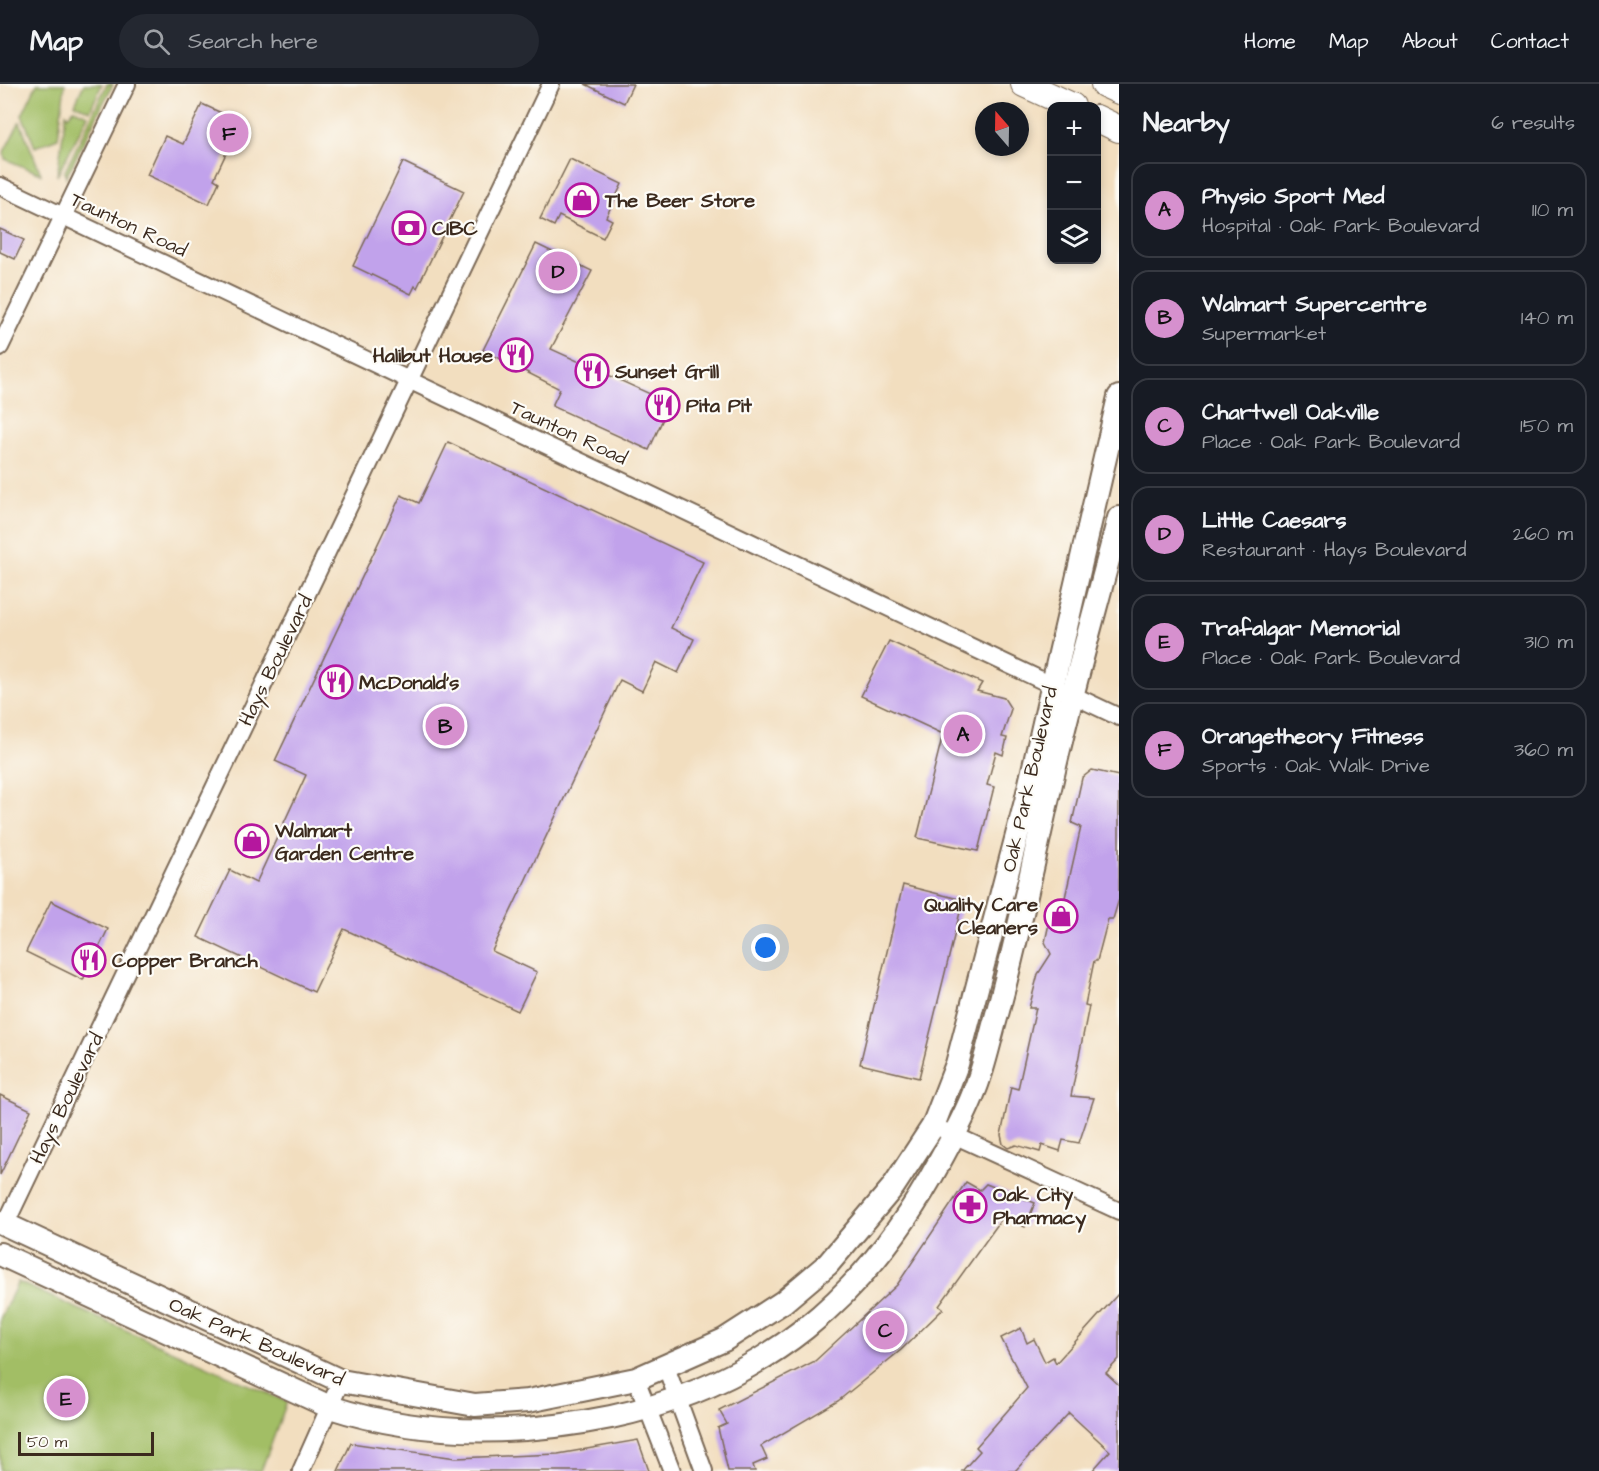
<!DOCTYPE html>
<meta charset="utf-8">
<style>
:root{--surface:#171b24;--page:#242831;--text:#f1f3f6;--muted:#9ea1a6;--line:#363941;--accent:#d690ce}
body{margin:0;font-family:"Architects Daughter",sans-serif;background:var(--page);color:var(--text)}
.controls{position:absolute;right:18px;top:18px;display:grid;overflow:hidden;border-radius:12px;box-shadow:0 3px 9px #0003}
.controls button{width:54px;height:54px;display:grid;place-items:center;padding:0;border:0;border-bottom:2px solid var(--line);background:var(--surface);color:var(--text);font:30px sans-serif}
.compass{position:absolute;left:975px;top:18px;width:54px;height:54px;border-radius:50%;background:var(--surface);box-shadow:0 3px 9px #0003;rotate:340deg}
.scale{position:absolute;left:18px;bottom:15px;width:136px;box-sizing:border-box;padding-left:6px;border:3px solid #3b2a1e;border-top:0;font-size:16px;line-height:21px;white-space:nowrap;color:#3b2a1e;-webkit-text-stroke:4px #fdfcf7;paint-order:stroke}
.you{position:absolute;left:766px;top:864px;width:21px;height:21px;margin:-15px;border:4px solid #fff;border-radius:50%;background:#1a73e8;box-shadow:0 0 0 9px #1a73e833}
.badge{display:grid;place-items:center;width:39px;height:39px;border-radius:50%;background:var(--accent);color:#111;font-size:20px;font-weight:700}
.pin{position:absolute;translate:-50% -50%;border:3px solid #fff;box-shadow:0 2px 6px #0006}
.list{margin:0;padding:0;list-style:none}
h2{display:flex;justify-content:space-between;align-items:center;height:78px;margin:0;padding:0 24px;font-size:26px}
h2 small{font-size:20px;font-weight:400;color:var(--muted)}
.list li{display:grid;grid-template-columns:39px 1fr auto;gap:18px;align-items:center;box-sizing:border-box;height:96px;margin:0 12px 12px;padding:0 12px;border:2px solid var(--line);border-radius:18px}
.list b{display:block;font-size:22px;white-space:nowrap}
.list p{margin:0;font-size:20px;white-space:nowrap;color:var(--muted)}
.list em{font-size:20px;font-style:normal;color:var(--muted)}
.icon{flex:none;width:33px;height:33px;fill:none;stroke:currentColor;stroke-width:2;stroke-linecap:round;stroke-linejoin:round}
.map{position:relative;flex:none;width:1119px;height:1387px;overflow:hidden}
header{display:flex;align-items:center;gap:36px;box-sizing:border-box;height:84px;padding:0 30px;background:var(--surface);border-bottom:2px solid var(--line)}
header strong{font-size:28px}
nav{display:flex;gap:33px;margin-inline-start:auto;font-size:21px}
.search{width:420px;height:54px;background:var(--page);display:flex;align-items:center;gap:15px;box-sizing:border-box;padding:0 21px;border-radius:33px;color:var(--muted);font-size:22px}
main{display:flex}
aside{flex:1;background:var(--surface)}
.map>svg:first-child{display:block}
</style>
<header>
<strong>Map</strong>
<div class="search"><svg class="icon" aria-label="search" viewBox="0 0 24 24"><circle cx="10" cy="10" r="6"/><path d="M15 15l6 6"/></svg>Search here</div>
<nav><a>Home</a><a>Map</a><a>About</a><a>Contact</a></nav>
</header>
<main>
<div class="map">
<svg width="1119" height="1387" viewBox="0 0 1119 1387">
<rect width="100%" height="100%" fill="#fdfcf7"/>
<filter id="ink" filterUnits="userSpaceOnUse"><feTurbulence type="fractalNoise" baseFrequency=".0167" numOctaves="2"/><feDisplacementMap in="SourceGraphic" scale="12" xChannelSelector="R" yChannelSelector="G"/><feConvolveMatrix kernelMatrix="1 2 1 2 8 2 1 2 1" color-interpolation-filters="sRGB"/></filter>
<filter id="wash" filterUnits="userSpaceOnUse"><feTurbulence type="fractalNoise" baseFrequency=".008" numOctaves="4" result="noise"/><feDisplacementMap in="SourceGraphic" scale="24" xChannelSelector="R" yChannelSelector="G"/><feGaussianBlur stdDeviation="1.35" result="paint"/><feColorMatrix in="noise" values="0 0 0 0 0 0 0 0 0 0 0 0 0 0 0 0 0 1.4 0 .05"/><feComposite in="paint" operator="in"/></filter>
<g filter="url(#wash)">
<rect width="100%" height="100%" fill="#f2debf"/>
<g fill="#a2be65" stroke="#6e7442" stroke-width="1.5">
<path d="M37 0H65L58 54 35 63 22 31Z"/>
<path d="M84 0H102L90 27 75 20Z"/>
<path d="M107 0H113L66 93 65 87Z"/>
<path d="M74 25 88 31 57 92 66 29 68 32Z"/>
<path d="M20 37V38L41 90 5 75 4 68Z"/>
<path d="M18 1198 287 1318 261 1387H0V1235Z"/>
</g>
<g id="blocks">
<g fill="#c1a2eb">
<path d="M585 0H633L624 19Z"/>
<path d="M202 20 243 39 241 44 245 47 237 64 230 61 214 95 219 98 209 120 147 91 165 52 183 60Z"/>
<path d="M570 75 622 100 606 133 612 136 603 154 559 132 554 142 540 135Z"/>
<path d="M403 78 464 107 417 204 415 202 411 210 353 182Z"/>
<path d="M0 145 24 156 15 175 0 168Z"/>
<path d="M536 160 592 187 551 265 670 319 649 366 552 322 560 305 483 266Z"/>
<path d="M448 358 703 478 671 544 694 555 678 589 656 578 642 607 620 596 492 867 537 888 518 927 344 845 314 908 198 853 230 786 256 799 306 691 275 677 401 411 419 419Z"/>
<path d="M889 557 982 599 977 607 1004 614 1011 625 1002 653 1007 654 1003 671 996 668 987 701 994 703 978 767 917 754 943 650 861 612Z"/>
<path d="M1092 686 1119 692V815L1113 835H1108L1097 877H1094L1085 921 1089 922 1071 1012 1094 1014 1079 1059 1063 1056 1060 1067 1042 1061 1040 1068 1016 1061 1008 1064 1003 1060 1001 1051 1011 1003 1018 1005 1036 924H1029L1038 890 1051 870 1045 858 1054 816 1064 818 1081 743 1072 739 1082 694Z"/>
<path d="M903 801 963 816 919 994 860 980Z"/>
<path d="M51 817 108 845 83 896 26 868Z"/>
<path d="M0 1011 31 1026 0 1091Z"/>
<path d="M966 1098 980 1106 986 1100 1035 1119 1025 1143 1003 1133 939 1222 943 1225 901 1266 838 1317 761 1362 767 1375 753 1381 755 1387H728L718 1344 727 1340 719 1326 815 1277 897 1201Z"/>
<path d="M1119 1209V1275L1106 1289 1119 1301V1387H1092L1110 1367 1069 1329 1015 1387H962L980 1367 976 1363 1027 1304 1001 1254 1021 1244 1027 1259 1034 1255 1045 1278 1053 1273 1056 1279Z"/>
<path d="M638 1356 649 1387H338L351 1359 456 1374 558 1370Z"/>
</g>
</g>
</g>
<g filter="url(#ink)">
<use href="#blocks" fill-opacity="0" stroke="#7b6956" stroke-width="1.5"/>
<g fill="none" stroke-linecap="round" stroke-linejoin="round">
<g stroke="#7b6956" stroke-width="20">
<g id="street">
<path d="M0 102 1119 633"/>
<path d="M0 263 127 0"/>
<path d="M945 1047 1119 1127"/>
<path d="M5 1141 551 0"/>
<path d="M666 1283 704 1387"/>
<path d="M636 1295 672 1387"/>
<path d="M301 1387 341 1297"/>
</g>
</g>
<g stroke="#7b6956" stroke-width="26">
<g id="secondary">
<path d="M0 1138 341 1297 475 1321 528 1317 636 1295 724 1256 783 1218 828 1180 893 1103 933 1042 957 980 1026 717 1119 313"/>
<path d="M0 1170 330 1323C422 1353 518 1352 611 1333 765 1300 866 1214 940 1077 952 1055 965 1032 974 1008 983 987 988 963 994 941 1016 863 1032 784 1050 704 1070 613 1096 524 1119 434"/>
</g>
</g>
<g stroke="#7b6956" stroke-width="28">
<g id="primary">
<path d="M1024 0 1072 22"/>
<path d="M1104 0 1119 7"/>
<path d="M1096 34 1119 45"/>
</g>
</g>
<use href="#street" stroke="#fff" stroke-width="16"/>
<use href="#secondary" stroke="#fff" stroke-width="22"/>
<use href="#primary" stroke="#fff" stroke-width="26"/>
</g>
</g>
<defs>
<g id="shop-ring" transform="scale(1.725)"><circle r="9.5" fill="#fdfcf7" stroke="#b5179e" stroke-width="1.5"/><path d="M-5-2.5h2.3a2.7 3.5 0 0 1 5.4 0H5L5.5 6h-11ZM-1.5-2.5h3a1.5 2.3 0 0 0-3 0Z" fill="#b5179e"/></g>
<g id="bank-ring" transform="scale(1.725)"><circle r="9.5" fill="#fdfcf7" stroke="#b5179e" stroke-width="1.5"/><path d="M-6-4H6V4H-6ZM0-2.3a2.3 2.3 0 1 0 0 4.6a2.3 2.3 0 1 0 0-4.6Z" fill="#b5179e"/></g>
<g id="restaurant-ring" transform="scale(1.725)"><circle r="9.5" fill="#fdfcf7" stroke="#b5179e" stroke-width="1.5"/><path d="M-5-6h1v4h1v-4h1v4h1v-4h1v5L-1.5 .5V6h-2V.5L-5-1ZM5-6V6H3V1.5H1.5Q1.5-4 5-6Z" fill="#b5179e"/></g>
<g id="pharmacy-ring" transform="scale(1.725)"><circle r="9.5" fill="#fdfcf7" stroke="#b5179e" stroke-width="1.5"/><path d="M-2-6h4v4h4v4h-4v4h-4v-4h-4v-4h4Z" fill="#b5179e"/></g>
</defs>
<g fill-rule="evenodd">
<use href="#shop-ring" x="582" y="116"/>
<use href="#bank-ring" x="409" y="144"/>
<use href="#restaurant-ring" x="516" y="271"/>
<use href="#restaurant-ring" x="592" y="287"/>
<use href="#restaurant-ring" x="663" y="321"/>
<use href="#restaurant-ring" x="336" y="598"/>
<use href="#shop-ring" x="252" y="757"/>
<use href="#shop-ring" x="1061" y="832"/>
<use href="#restaurant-ring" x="89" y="876"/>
<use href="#pharmacy-ring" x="970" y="1122"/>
</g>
<g text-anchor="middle" stroke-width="4.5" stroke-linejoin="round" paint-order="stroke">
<g font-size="20" font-weight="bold" fill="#3b2a1e" stroke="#fdfcf7" text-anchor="start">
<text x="605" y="123">The Beer Store</text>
<text x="432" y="151">CIBC</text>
<text x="493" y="278" text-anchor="end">Halibut House</text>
<text x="615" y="294">Sunset Grill</text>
<text x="686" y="328">Pita Pit</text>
<text x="359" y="605">McDonald's</text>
<text x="275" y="753">Walmart<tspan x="275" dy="23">Garden Centre</tspan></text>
<text x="1038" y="827" text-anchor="end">Quality Care<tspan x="1038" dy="23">Cleaners</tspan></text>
<text x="112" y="883">Copper Branch</text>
<text x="993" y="1117">Oak City<tspan x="993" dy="23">Pharmacy</tspan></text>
</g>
<g font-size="20" fill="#3b2a1e" stroke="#fdfcf7">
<text transform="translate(129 140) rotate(25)" y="7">Taunton Road</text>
<text transform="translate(569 348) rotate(25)" y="7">Taunton Road</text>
<text transform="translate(275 576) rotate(-64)" y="7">Hays Boulevard</text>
<text transform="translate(1029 695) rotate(-77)" y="7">Oak Park Boulevard</text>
<text transform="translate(66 1014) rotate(-64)" y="7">Hays Boulevard</text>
<text transform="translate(257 1257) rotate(24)" y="7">Oak Park Boulevard</text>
</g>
</g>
</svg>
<div class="controls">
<button>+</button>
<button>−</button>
<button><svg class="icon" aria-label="layers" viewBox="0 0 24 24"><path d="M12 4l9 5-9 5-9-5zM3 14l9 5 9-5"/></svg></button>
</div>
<svg class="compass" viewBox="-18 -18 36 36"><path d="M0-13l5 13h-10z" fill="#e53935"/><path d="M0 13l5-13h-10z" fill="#9ea1a6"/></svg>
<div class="scale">50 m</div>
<div class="you"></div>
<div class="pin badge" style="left:963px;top:650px">A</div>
<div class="pin badge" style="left:445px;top:642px">B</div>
<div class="pin badge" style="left:885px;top:1246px">C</div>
<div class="pin badge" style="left:558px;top:187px">D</div>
<div class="pin badge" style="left:66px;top:1314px">E</div>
<div class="pin badge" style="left:229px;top:49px">F</div>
</div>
<aside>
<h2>Nearby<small>6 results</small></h2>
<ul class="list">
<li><span class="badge">A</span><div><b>Physio Sport Med</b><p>Hospital · Oak Park Boulevard</p></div><em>110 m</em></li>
<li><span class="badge">B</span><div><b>Walmart Supercentre</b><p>Supermarket</p></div><em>140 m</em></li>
<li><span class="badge">C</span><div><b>Chartwell Oakville</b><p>Place · Oak Park Boulevard</p></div><em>150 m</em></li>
<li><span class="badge">D</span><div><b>Little Caesars</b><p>Restaurant · Hays Boulevard</p></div><em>260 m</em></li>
<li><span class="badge">E</span><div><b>Trafalgar Memorial</b><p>Place · Oak Park Boulevard</p></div><em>310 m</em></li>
<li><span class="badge">F</span><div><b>Orangetheory Fitness</b><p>Sports · Oak Walk Drive</p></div><em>360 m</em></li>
</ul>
</aside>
</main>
